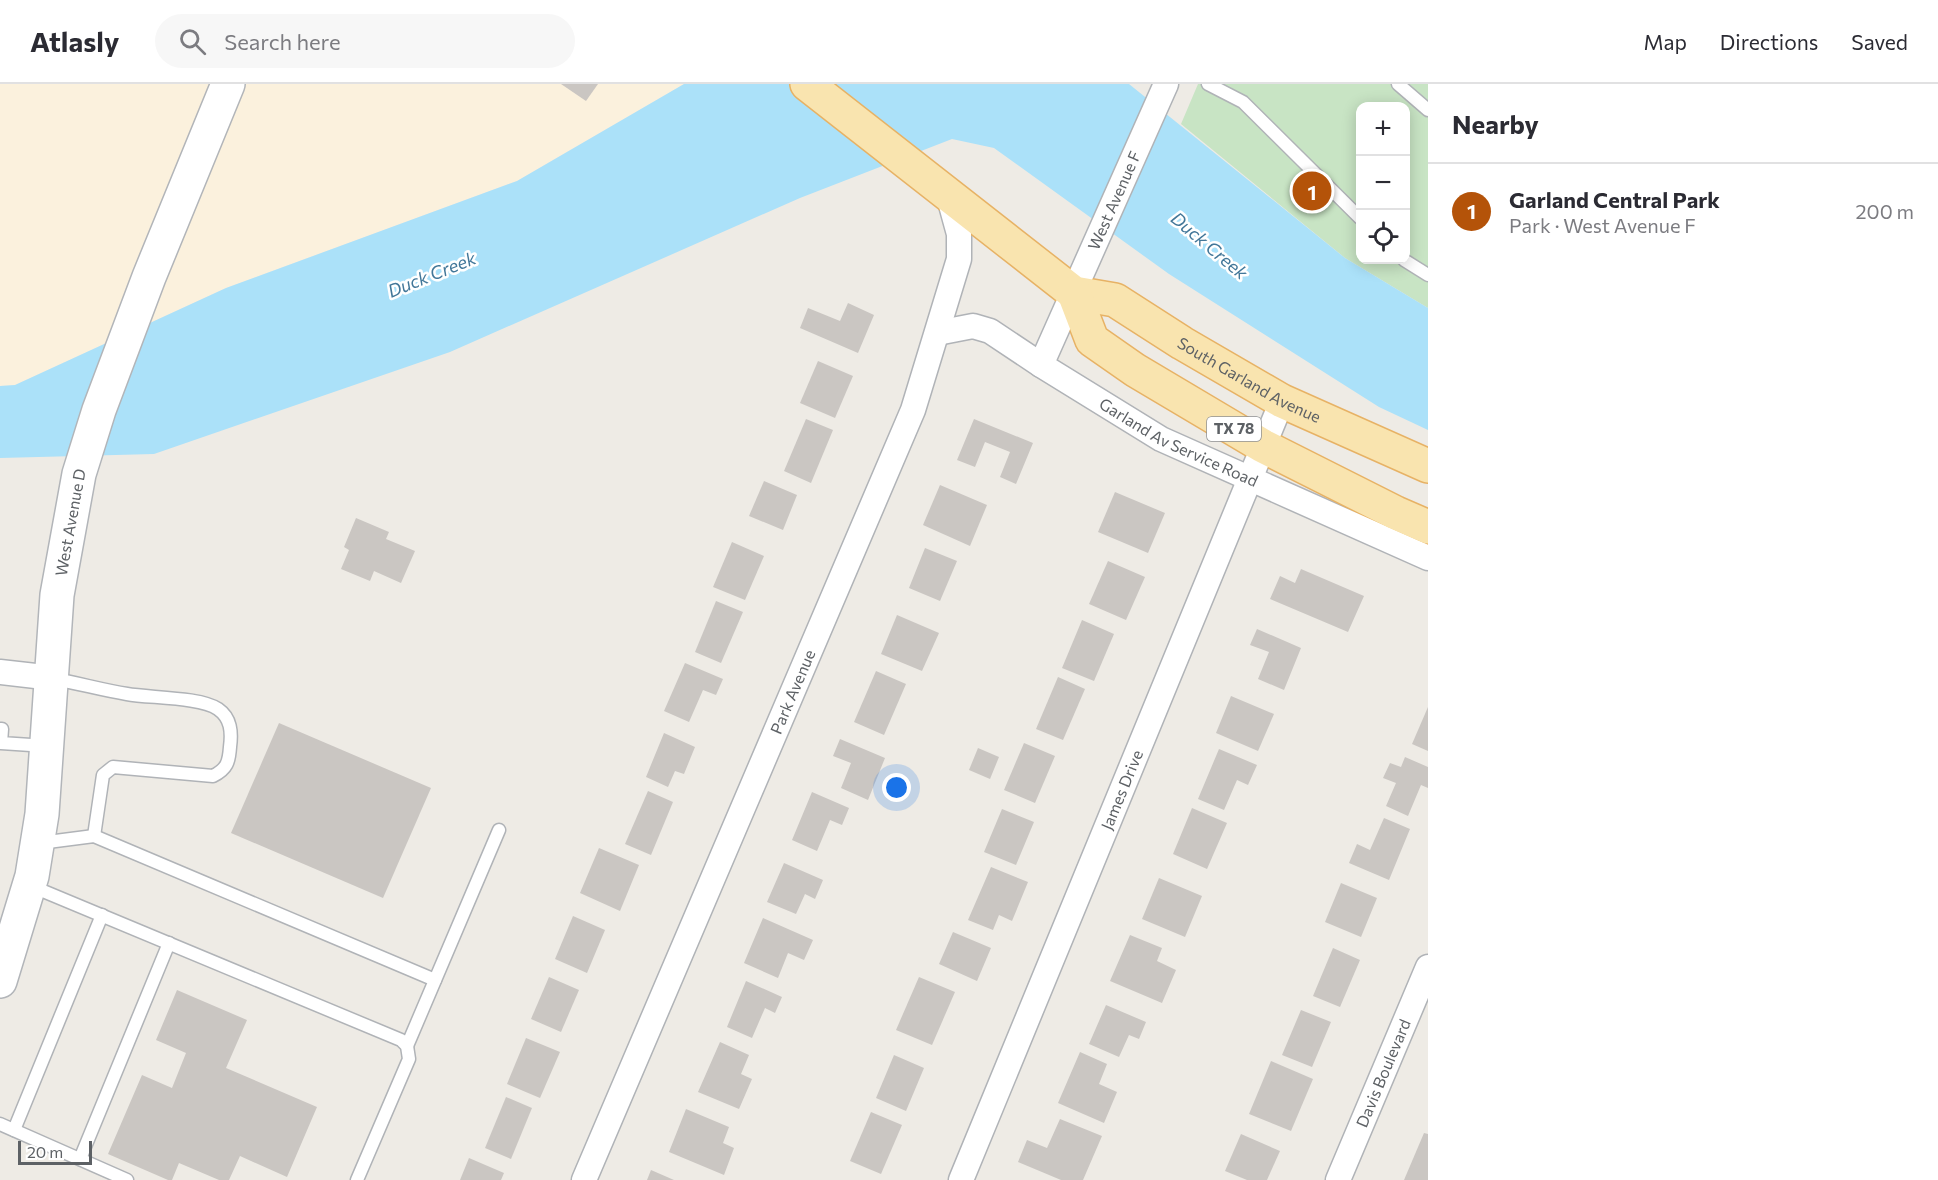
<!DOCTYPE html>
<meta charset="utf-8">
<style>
:root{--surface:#fff;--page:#f7f7f7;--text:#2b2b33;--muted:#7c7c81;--line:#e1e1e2;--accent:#b45309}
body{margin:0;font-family:Commissioner,sans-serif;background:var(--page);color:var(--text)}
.controls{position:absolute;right:18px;top:18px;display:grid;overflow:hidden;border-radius:12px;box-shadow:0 3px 15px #0003}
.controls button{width:54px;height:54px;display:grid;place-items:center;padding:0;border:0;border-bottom:2px solid var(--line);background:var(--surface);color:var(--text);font:30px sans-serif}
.scale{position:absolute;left:18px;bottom:15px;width:74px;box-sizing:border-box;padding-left:6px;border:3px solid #5d6165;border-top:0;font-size:16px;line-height:21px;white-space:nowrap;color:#5d6165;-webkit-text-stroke:4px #fff;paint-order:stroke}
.you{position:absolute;left:897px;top:704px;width:21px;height:21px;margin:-15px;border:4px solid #fff;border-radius:50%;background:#1a73e8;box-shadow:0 0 0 9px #1a73e833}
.badge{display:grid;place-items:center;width:39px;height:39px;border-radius:50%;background:var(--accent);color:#fff;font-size:20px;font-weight:700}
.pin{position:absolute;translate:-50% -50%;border:3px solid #fff;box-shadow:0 2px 6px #0006}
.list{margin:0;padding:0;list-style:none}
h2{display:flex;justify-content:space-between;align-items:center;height:78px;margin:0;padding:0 24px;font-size:26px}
h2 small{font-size:20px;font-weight:400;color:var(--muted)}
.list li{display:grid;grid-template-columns:39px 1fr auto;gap:18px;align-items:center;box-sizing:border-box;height:96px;padding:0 24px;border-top:2px solid var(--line)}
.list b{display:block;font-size:22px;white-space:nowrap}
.list p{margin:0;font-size:20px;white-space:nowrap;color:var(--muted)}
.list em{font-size:20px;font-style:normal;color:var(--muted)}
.icon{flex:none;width:33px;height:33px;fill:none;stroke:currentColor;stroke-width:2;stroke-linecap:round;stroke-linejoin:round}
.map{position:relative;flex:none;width:1428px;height:1096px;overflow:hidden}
header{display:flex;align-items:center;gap:36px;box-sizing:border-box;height:84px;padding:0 30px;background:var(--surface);border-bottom:2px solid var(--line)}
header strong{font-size:28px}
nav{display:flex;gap:33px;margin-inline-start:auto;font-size:21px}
.search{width:420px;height:54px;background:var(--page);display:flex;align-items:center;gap:15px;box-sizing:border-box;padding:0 21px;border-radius:33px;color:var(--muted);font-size:22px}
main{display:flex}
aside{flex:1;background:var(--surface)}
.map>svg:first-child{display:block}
</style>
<header>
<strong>Atlasly</strong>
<div class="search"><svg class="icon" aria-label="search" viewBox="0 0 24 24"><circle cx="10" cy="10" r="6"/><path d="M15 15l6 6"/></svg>Search here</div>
<nav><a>Map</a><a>Directions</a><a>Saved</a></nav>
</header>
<main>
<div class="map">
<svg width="1428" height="1096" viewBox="0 0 1428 1096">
<rect width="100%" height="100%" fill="#eeebe5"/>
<path fill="#fbf1dd" d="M0 0H684L517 97 226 204 15 301 0 302Z"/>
<path fill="#c8e4c4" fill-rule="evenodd" d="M1198 0H1428V224L1345 174 1181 40ZM1360 22H1406V176H1360Z"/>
<path fill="#abe1f9" d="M684 0H1129L1345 174 1428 224V346L1379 323 1169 190 994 64 952 55 800 114 450 268 154 370 0 374V302L15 301 226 204 517 97Z"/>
<g fill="#cac6c2">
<path d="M561 0H598L586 17Z"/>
<path d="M848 219 874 231 858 269 800 244 808 224 840 237Z"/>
<path d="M818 277 853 292 835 334 800 319Z"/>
<path d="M806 335 833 346 811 399 784 387Z"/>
<path d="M974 335 1033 359 1016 400 1000 393 1010 368 985 358 975 383 957 376Z"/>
<path d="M764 397 797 411 783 446 749 432Z"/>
<path d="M940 401 987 421 970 462 923 441Z"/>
<path d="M1115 408 1165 429 1148 469 1098 448Z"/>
<path d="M356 434 389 448 386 455 415 467 401 499 374 487 370 497 341 485 349 466 344 463Z"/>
<path d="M732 458 764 472 745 516 713 503Z"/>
<path d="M925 464 957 477 940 517 909 504Z"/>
<path d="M1108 477 1145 493 1126 536 1089 520Z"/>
<path d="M1301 485 1364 512 1348 548 1270 515 1280 492 1295 499Z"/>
<path d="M716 517 743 528 721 579 695 568Z"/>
<path d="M897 531 939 549 922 587 881 570Z"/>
<path d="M1082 536 1114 550 1094 597 1062 584Z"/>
<path d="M1257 545 1301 564 1284 606 1258 595 1269 568 1250 561Z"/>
<path d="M685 579 723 595 716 611 703 606 689 638 664 627Z"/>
<path d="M876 587 906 600 884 651 854 638Z"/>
<path d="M1058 593 1085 605 1063 656 1036 645Z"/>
<path d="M1231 612 1274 630 1258 667 1216 649Z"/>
<path d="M1428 623V667L1412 660Z"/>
<path d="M279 639 431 704 383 814 231 749Z"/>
<path d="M664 649 695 663 684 690 675 687 668 703 646 693Z"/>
<path d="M840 655 885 674 868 716 841 704 851 679 833 672Z"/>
<path d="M1024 659 1055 672 1035 719 1004 706Z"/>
<path d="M978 664 999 673 990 695 969 686Z"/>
<path d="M1219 665 1257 681 1248 701 1237 696 1224 726 1198 715Z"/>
<path d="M1405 673 1428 683V704L1421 701 1408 732 1386 722 1396 699 1383 694 1390 679 1401 683Z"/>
<path d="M648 707 673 718 651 771 625 760Z"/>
<path d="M812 708 849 724 842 741 830 736 817 767 792 756Z"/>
<path d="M1192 724 1227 739 1207 785 1173 770Z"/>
<path d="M1002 725 1034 738 1016 781 984 768Z"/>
<path d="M1384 734 1410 745 1389 796 1349 779 1357 760 1370 766Z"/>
<path d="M599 764 639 781 620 827 580 809Z"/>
<path d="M784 779 823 796 815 815 805 810 796 830 767 818Z"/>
<path d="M991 783 1028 798 1012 837 999 831 993 846 968 836Z"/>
<path d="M1159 794 1202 812 1185 853 1142 835Z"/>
<path d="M1341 799 1377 814 1361 853 1325 838Z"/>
<path d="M573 832 605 846 587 889 555 875Z"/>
<path d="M763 834 813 856 804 876 788 869 778 894 744 879Z"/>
<path d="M953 848 991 864 977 897 939 880Z"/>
<path d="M1130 851 1162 864 1157 877 1176 886 1162 919 1110 897Z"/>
<path d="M1333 864 1360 876 1340 923 1313 912Z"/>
<path d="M549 893 579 906 561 948 531 935Z"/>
<path d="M919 893 955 908 932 961 896 946Z"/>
<path d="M746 897 782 913 775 929 765 924 752 954 727 943Z"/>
<path d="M177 906 247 936 226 984 317 1023 287 1093 240 1072 229 1096H219L179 1079 172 1096H168L108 1070 142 991 172 1004 186 969 156 956Z"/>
<path d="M1106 921 1146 938 1139 955 1129 951 1119 973 1089 960Z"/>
<path d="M1301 926 1331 938 1312 983 1282 971Z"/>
<path d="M526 954 560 968 540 1014 507 1000Z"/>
<path d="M720 958 749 971 741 990 752 995 739 1025 698 1008Z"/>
<path d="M1080 968 1107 980 1099 1000 1117 1008 1104 1039 1058 1019Z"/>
<path d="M894 971 924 984 906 1027 876 1014Z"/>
<path d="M1271 977 1313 995 1291 1047 1249 1030Z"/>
<path d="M506 1013 532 1024 511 1075 485 1064Z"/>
<path d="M686 1025 729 1043 723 1059 734 1064 724 1091 669 1068Z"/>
<path d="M871 1028 902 1041 881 1090 850 1077Z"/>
<path d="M1060 1035 1102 1052 1083 1096H1061L1018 1078 1027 1056 1047 1064Z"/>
<path d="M1424 1049 1428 1050V1096H1404Z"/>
<path d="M1241 1050 1280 1067 1267 1096H1247L1225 1087Z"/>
<path d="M469 1074 504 1089 501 1096H460Z"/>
<path d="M651 1086 674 1096H647Z"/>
</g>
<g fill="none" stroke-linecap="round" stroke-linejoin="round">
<g stroke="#b0b3b7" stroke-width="15">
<g id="lane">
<path d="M1208 0 1243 18 1360 134"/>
<path d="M1398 0 1428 26"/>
<path d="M1404 176 1428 191"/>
<path d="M54 595C78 599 102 606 127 610 149 614 201 613 218 625 231 634 232 648 230 663 229 678 227 685 213 692L113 683 103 691 94 752"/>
<path d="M0 645H2L1 659 46 662"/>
<path d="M40 759 94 752 435 896"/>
<path d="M31 802 401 956 407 962 409 975 357 1096"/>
<path d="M407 962 499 746"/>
<path d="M0 1040 127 1096"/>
<path d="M14 1046 102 831"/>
<path d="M80 1075 169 859"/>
</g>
</g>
<g stroke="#b0b3b7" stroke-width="27">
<g id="street">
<path id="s1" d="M937 249 973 242 990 247 1041 281 1161 355 1428 474"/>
<path id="s2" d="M1041 281 1166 0"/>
<path d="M0 588 53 594"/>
<path id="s3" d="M584 1096 913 326 959 175V150L948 110"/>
<path id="s4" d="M961 1096 1282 317"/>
<path id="s5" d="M1338 1096 1428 883"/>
</g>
</g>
<g stroke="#b2b5b9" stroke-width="36">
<g id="secondary">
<path id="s6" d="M0 897 32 792 42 730 57 511 79 390 99 326 149 193 228 0"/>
</g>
</g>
<g stroke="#e7b265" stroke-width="36">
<g id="primary">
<path id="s7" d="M807 0 1074 209 1115 216 1182 259 1282 317 1428 382"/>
<path d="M1074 209 1092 256 1135 286 1263 362 1396 429 1428 443"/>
</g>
</g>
<use href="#lane" stroke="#fff" stroke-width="12"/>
<use href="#street" stroke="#fff" stroke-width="24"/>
<use href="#secondary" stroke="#fff" stroke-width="33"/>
<use href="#primary" stroke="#f9e4af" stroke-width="33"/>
</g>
<g text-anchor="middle" stroke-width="5" stroke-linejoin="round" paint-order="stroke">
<rect fill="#fff" stroke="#8e9093" stroke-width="1.5" x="1207" y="333" width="54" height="24" rx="4.5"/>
<g font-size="15" font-weight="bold" fill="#5d6165">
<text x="1234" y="350">TX 78</text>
</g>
<g font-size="16" fill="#5d6165" stroke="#fff">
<text dy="6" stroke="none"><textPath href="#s2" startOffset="180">West Avenue F</textPath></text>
<text dy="6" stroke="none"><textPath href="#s7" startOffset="537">South Garland Avenue</textPath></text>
<text dy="6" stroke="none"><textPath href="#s1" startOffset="274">Garland Av Service Road</textPath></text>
<text dy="6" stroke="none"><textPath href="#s6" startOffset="466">West Avenue D</textPath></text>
<text dy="6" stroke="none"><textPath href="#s3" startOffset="531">Park Avenue</textPath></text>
<text dy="6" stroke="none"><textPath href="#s4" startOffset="422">James Drive</textPath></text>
<text dy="6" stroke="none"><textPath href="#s5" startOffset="116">Davis Boulevard</textPath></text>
</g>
<g font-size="18" font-style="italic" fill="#427799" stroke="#fff">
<text transform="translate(1209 162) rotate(40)" y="6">Duck Creek</text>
<text transform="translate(432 191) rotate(-22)" y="6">Duck Creek</text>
</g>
</g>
</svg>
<div class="controls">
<button>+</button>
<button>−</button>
<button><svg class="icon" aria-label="locate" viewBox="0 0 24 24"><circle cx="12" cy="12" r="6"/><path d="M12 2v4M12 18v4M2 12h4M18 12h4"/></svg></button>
</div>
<div class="scale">20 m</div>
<div class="you"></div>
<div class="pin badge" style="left:1312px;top:107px">1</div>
</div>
<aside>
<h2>Nearby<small></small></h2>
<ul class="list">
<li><span class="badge">1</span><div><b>Garland Central Park</b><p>Park · West Avenue F</p></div><em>200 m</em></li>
</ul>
</aside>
</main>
